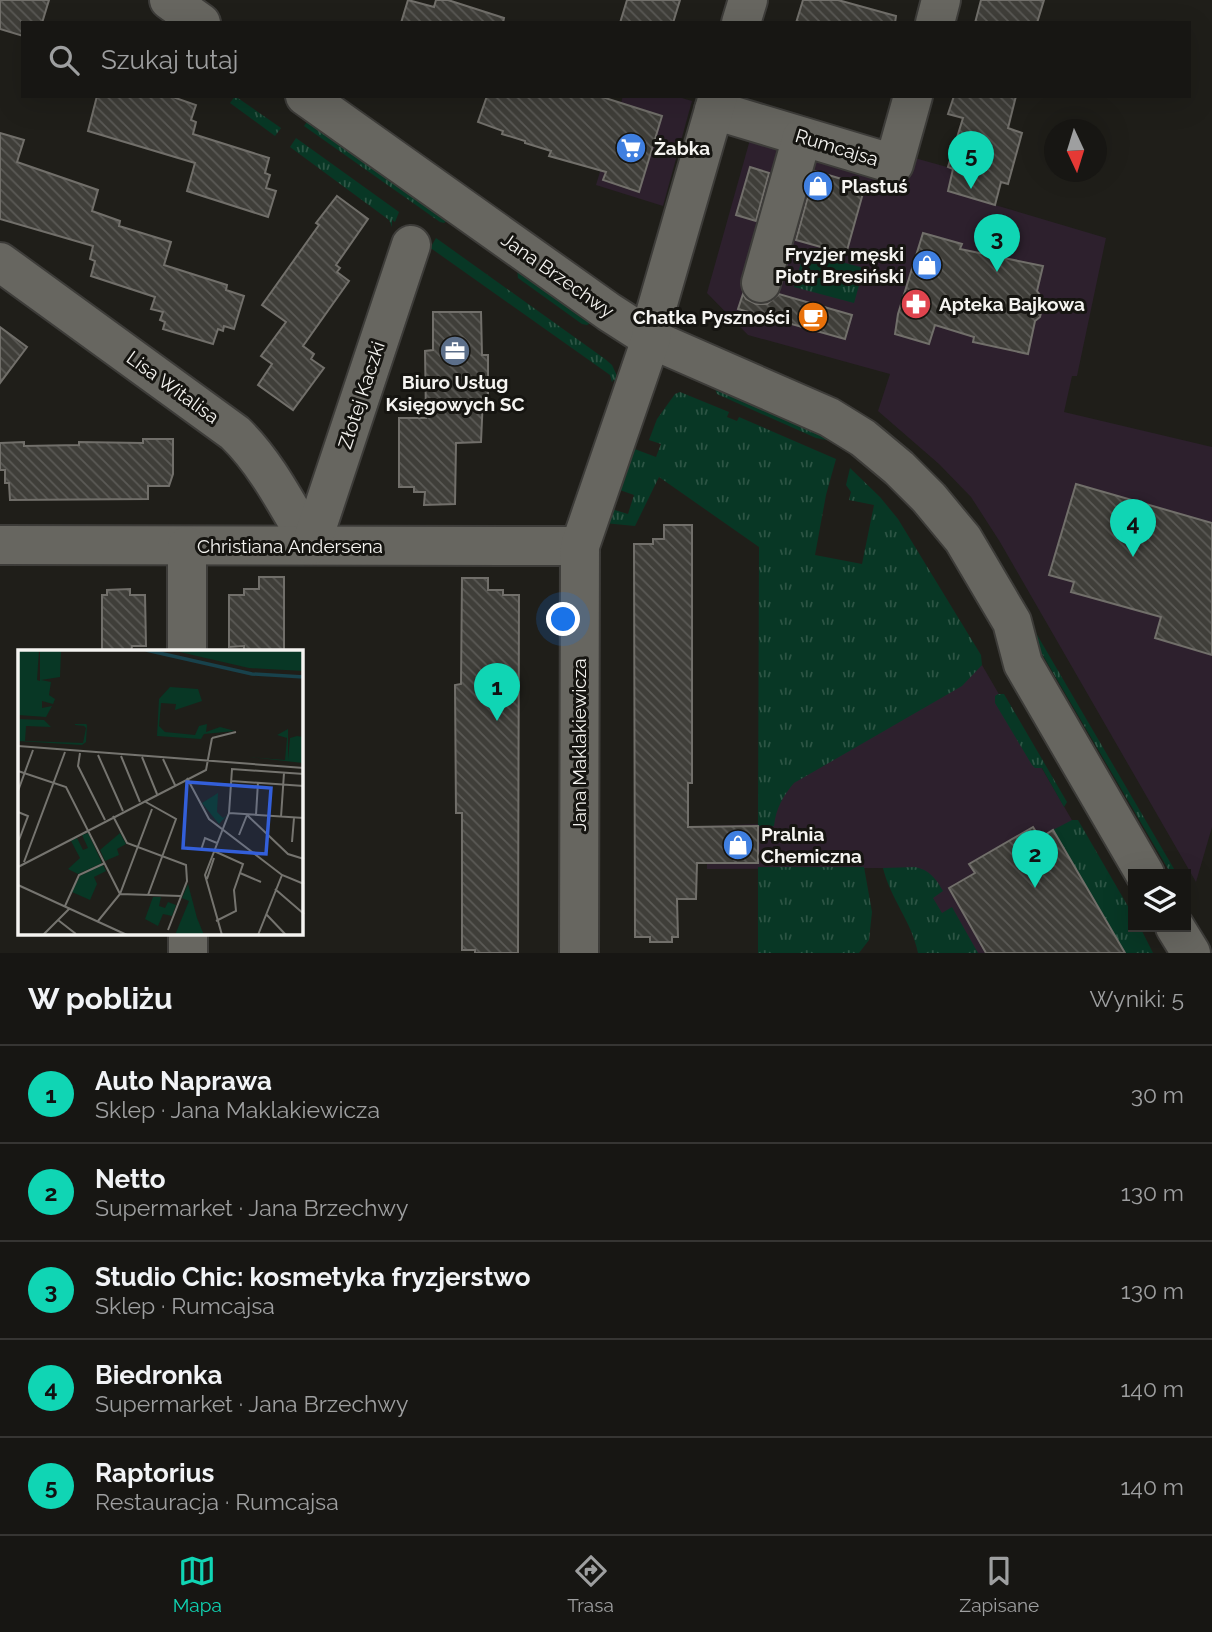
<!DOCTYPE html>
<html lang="pl">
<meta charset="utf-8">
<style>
:root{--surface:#171613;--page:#242321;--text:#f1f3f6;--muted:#9e9fa0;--line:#363533;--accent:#10d5b4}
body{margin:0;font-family:Raleway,sans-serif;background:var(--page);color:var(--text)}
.controls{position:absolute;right:21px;bottom:21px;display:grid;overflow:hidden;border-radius:0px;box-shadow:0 7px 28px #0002}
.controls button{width:63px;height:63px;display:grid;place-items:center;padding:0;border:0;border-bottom:2px solid var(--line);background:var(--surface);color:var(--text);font:35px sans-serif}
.compass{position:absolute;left:1044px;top:119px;width:63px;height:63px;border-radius:50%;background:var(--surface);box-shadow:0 7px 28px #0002;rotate:176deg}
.you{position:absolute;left:564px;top:620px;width:24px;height:24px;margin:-18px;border:5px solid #fff;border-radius:50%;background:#1a73e8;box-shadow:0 0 0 10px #1a73e833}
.badge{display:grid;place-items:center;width:46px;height:46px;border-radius:50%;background:var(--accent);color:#111;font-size:23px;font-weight:700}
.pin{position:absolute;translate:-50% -58px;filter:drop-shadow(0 2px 4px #0008)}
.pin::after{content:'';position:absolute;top:37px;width:24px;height:21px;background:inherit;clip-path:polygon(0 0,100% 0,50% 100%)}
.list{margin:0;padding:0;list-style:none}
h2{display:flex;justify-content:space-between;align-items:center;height:91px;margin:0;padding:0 28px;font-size:30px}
h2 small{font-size:23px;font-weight:400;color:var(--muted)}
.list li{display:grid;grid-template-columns:46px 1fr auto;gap:21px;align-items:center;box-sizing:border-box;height:98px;padding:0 28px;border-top:2px solid var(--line)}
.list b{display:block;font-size:26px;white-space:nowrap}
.list p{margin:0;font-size:23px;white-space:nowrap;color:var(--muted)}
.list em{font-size:23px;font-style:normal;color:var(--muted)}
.icon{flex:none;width:38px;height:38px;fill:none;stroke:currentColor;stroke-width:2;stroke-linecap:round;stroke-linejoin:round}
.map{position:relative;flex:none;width:1212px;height:953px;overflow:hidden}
.search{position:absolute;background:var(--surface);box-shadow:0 7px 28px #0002;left:21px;right:21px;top:21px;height:77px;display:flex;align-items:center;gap:18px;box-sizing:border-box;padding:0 24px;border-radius:0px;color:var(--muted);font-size:26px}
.sheet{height:581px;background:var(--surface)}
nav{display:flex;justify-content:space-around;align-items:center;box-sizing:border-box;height:98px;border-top:2px solid var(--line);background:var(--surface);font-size:19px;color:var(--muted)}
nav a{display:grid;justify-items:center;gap:4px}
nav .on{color:var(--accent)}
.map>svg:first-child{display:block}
</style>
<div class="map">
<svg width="1212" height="953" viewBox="0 0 1212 953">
<defs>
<pattern id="grass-tufts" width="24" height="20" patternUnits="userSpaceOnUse" patternTransform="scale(1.75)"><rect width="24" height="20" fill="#083725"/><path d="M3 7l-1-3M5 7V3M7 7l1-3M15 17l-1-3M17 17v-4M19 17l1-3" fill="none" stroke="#2d5545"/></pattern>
<pattern id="building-back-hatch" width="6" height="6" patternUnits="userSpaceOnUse" patternTransform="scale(1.75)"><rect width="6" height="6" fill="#3f3e39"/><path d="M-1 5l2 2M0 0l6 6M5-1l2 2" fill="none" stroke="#5b5a56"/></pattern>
</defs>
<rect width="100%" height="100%" fill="#1f1e19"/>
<g fill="#2d202d">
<path d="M623 96H675L692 101 663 206 596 185Z"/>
<path d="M751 136 911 157 1001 182 995 205 1106 238 1077 376H1072L1064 412 1212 447V827L1196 882 1000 542 971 497 939 464 878 411 890 374 748 335 707 293Z"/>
<path d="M982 665 1149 953H933L883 868 707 869V826L758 824V794Z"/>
</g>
<g fill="url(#grass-tufts)">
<path d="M235 96 281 128 275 136 230 103Z"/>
<path d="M309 119 450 218 444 223 440 222 304 126Z"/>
<path d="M296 138 399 212 395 222 392 220V227L389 220 290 147Z"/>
<path d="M436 238 605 359 612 365 618 378 614 383V379L612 382 610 375 432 249 429 250Z"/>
<path d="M804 252 864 268 854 303 794 287Z"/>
<path d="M517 270 594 321 587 325 582 324 518 278Z"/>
<path d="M713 383 775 410 836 442 816 438 717 394Z"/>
<path d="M680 392 729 412 727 417 737 421 739 417 836 459 826 495 815 555 862 564 874 505 849 500 851 492 846 485 850 468 880 497 898 519 981 655 982 665 962 686 794 783C783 796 776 808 774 826H758L759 547 659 477 635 526 604 523 608 508 628 514 634 495 614 488 632 448 656 457 661 444 649 440 657 419 675 394Z"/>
<path d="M1019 604 1177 874H1171L1014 606Z"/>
<path d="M998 694H1004L1067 802 1064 807 1042 768H1035L1032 765 995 703V696Z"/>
<path d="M1072 820H1078L1133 915V927H1140L1153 953H1125L1053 830Z"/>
<path d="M758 867H864L872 912 869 940 859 953H758Z"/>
<path d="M915 867C930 870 936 879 943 891L933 898 942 913 952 907 978 953H918C912 922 890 898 883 868Z"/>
</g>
<g fill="url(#building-back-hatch)" stroke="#716f6a" stroke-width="2">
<path d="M0 0H49L42 23H23V36L0 29Z"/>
<path d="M408 0 434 7 436 0H448L504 18 503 23H401Z"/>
<path d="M627 0H680L673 23H620Z"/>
<path d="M803 0H838L896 16 895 23H796Z"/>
<path d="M981 0H1044L1037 23H975Z"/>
<path d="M97 96H170L196 105 191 120 196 122 193 134 269 158 265 173 270 175 266 188 276 191 268 217 187 191 195 163 88 131Z"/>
<path d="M487 96H599L662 116 639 192 603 180 606 172 549 156 551 151 525 143V141L502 134 503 131 478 122Z"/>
<path d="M954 96H1016L1008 128 1022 133 1008 184 1001 182 995 205 948 191 953 169 948 167 963 118 948 114Z"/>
<path d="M0 133 24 140 17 162 98 190 92 211 120 221 119 226 171 242 164 265 227 285 226 290 244 296 234 329 224 326 223 331 218 329 213 344 163 329 165 322 160 320 163 312 151 309 155 297 91 276 95 261 90 259 93 246 0 219Z"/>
<path d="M750 167 769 173 756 221 736 215Z"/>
<path d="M815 171 865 186 846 254 796 240Z"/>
<path d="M337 196 368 219 336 265 340 268 337 272 349 281 303 346 314 354 311 359 324 368 293 410 258 385 272 364 261 356 286 322 262 305 319 225 316 223Z"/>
<path d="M923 233 962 244 960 249 1043 266 1037 291 1044 300 1040 317 1035 321 1028 354 973 342 974 337 935 325 929 344 895 334 898 314Z"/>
<path d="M743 294 746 299 756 304H767L779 294 852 315 845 339 738 309Z"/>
<path d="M433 312H481L482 355H488V397H483L481 442 456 443 455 504 424 505 425 492H414V487H399V418H426L425 351 433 350Z"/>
<path d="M0 327 27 347 0 383Z"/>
<path d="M143 439H173V474L169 486H148V499L10 500 9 483H5V470H0V443L24 442V446L79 445V442L143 443Z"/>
<path d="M1076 484 1212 523V655L1155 638 1161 617 1071 592 1074 582 1049 575Z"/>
<path d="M664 525H692V783H688V827L758 826V863H697L696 899H677L678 937H672V942H650V937H635L634 544H653V539H664Z"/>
<path d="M259 577H284V652H244V646L229 647V595H244V589H259Z"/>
<path d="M462 578H488V590H503V595H519L518 953H475V950H462V813H456L455 685 461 684Z"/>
<path d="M130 589V595H145L146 646H132L131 652H102V595H107V590Z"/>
<path d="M1033 827 1040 838 1053 830 1125 953H986L949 888 975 873 969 864Z"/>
</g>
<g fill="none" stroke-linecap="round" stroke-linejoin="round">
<g stroke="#3d3c39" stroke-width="42">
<g id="minor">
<path d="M169 0 201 23"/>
<path d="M741 23 748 0"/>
<path d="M935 23 941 0"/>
<path d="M305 96 609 312 651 339 829 417 863 438 899 468 929 498 963 539 1012 622 1023 664 1145 874"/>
<path d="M714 110 894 164 913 96"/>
<path d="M0 262 235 433C267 464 288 507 311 545"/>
<path d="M761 283 802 137"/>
<path d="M0 545 580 546"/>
<path d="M311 545 411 245"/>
<path d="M187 652V546"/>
<path d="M1175 927 1191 953"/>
<path d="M188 934V953"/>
<path d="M579 953 580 546 651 339 653 321 718 96"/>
</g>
</g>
<use href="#minor" stroke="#676660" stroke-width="38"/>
</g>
<defs>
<g id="supermarket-disc" transform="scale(1.575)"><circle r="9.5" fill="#3f7fe0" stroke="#161511"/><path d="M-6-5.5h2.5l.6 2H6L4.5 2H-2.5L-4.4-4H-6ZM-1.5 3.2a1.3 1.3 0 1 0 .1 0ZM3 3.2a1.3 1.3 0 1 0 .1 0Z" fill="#fff"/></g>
<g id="shop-disc" transform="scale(1.575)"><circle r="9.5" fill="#3f7fe0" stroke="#161511"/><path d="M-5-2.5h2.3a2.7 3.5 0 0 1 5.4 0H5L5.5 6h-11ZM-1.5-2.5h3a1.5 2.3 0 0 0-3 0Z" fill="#fff"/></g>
<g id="pharmacy-disc" transform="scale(1.575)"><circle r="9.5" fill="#e0444e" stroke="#161511"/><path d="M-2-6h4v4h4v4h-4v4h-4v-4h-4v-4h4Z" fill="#fff"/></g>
<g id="cafe-disc" transform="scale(1.575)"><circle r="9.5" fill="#e8710a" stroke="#161511"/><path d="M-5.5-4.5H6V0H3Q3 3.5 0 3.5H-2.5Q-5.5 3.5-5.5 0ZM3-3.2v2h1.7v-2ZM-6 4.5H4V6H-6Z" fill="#fff"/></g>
<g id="office-disc" transform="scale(1.575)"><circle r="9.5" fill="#5c6f8a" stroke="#161511"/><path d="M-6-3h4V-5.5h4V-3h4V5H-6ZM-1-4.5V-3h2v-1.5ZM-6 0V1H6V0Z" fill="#fff"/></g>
</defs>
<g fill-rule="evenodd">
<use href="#supermarket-disc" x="631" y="148"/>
<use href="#shop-disc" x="818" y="186"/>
<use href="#shop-disc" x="927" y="265"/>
<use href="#pharmacy-disc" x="916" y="304"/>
<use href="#cafe-disc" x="813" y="317"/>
<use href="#office-disc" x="455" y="351"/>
<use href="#shop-disc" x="738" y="845"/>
</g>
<g text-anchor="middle" stroke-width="6" stroke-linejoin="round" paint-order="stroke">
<g font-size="19" fill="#f5f4f1" stroke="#161511">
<text transform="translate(837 147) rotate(17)" y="7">Rumcajsa</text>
<text transform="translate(558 275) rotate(35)" y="7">Jana Brzechwy</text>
<text transform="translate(173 387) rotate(36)" y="7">Lisa Witalisa</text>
<text transform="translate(361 395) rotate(-72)" y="7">Złotej Kaczki</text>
<text x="290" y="553">Christiana Andersena</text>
<text transform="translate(579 745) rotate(-90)" y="7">Jana Maklakiewicza</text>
</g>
<g font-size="19" font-weight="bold" fill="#f5f4f1" stroke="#161511" text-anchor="start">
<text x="654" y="155">Żabka</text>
<text x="841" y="193">Plastuś</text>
<text x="904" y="261" text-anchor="end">Fryzjer męski<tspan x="904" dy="22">Piotr Bresiński</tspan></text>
<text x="939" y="311">Apteka Bajkowa</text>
<text x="790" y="324" text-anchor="end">Chatka Pyszności</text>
<text x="455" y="389" text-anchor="middle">Biuro Usług<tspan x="455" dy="22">Księgowych SC</tspan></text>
<text x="761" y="841">Pralnia<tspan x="761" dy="22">Chemiczna</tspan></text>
</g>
</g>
<g transform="translate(18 650)">
<rect width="285" height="285" fill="#1f1e19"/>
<path d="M0 0H21L19 30 22 31V0H43L42 27 23 30 33 32 31 45 37 49 35 54 24 51V58L34 56 28 67 0 65ZM153 0H285V21L231 18ZM152 37 180 39 184 51 157 60 158 54 143 53 141 76 147 82 177 85 181 76 189 74 188 82 202 77 217 81 186 84 183 89 139 86 141 49ZM0 69 26 70 33 77 8 76 7 91 65 93 68 78 66 76 57 75V74H68L69 75 68 92 64 95 0 91ZM270 79V110L272 88 279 86 285 87V113L231 107 267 110 269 88 259 85ZM200 143 199 162 205 168 209 165 201 174 184 153ZM70 183 84 213 60 224 50 219 62 208 53 191 59 188 65 200 70 198 64 185ZM102 183 108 194 99 199 101 205 87 211 82 200ZM85 215 88 221 76 227 79 234 72 250 54 242 62 226ZM170 234 179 268 186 285H157L171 251 164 248ZM135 247H143L141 256 147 258 150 252 158 255 154 266 145 264 140 276 127 269Z" fill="#083725"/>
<path fill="none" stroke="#18424c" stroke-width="3.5" d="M128 0 234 24 286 27"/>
<path fill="none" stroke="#75746f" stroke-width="2" d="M194 88 218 82M0 96 286 118M62 103 60 116 87 170M80 105 105 161M103 106 122 152M124 107 139 144M145 109 157 135M0 121 48 137 102 244M169 128 191 169 264 225 286 234M213 131 286 136M0 141 15 100M126 151 158 169 130 245M0 162 10 166 1 190M211 163 286 168M229 165 270 204 286 209M238 165 240 132M95 166 109 193 168 215 169 231 150 280M263 167 266 123M221 185 229 165M274 192 276 168M183 200 187 188 199 193M196 201 225 214 216 240 218 261 198 271M6 212 47 102M0 217 188 120 194 88M222 223 243 232M189 229 196 208M0 235 109 285M257 239 286 264M102 244 163 246M47 256 61 225 87 213M248 264 268 285M40 270 58 284M80 271 102 244 134 159M25 285 52 258M204 285 187 225 211 163 214 119 286 124M240 285 264 225"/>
<path fill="#335fda" fill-opacity="0.15" stroke="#335fda" stroke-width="3.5" d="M169 132 253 138 248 204 165 198Z"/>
<rect width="285" height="285" fill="none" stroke="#f5f4f1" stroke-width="3.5"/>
</g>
</svg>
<div class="controls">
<button><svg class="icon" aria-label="layers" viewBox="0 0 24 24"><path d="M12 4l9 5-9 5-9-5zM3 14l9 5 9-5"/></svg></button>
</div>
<svg class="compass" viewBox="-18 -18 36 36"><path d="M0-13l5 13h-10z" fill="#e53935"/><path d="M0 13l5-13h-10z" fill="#9e9fa0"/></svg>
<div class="you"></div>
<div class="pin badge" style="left:497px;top:721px">1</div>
<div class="pin badge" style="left:1035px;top:888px">2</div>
<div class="pin badge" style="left:997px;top:272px">3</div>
<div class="pin badge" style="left:1133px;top:557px">4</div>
<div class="pin badge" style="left:971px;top:189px">5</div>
<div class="search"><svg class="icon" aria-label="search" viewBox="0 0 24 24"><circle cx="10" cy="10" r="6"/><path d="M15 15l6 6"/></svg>Szukaj tutaj</div>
</div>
<section class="sheet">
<h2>W pobliżu<small>Wyniki: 5</small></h2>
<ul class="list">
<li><span class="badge">1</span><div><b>Auto Naprawa</b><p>Sklep · Jana Maklakiewicza</p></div><em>30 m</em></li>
<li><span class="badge">2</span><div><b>Netto</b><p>Supermarket · Jana Brzechwy</p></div><em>130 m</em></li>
<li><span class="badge">3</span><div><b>Studio Chic: kosmetyka fryzjerstwo</b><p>Sklep · Rumcajsa</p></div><em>130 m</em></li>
<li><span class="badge">4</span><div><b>Biedronka</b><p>Supermarket · Jana Brzechwy</p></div><em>140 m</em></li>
<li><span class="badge">5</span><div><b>Raptorius</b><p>Restauracja · Rumcajsa</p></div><em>140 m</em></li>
</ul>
</section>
<nav>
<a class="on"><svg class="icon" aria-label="map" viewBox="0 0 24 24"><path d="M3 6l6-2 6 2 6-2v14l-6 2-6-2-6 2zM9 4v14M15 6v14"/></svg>Mapa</a>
<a><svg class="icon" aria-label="directions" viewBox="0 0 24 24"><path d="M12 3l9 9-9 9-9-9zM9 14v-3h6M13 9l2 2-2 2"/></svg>Trasa</a>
<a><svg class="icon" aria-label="saved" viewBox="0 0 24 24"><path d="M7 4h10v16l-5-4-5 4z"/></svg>Zapisane</a>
</nav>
